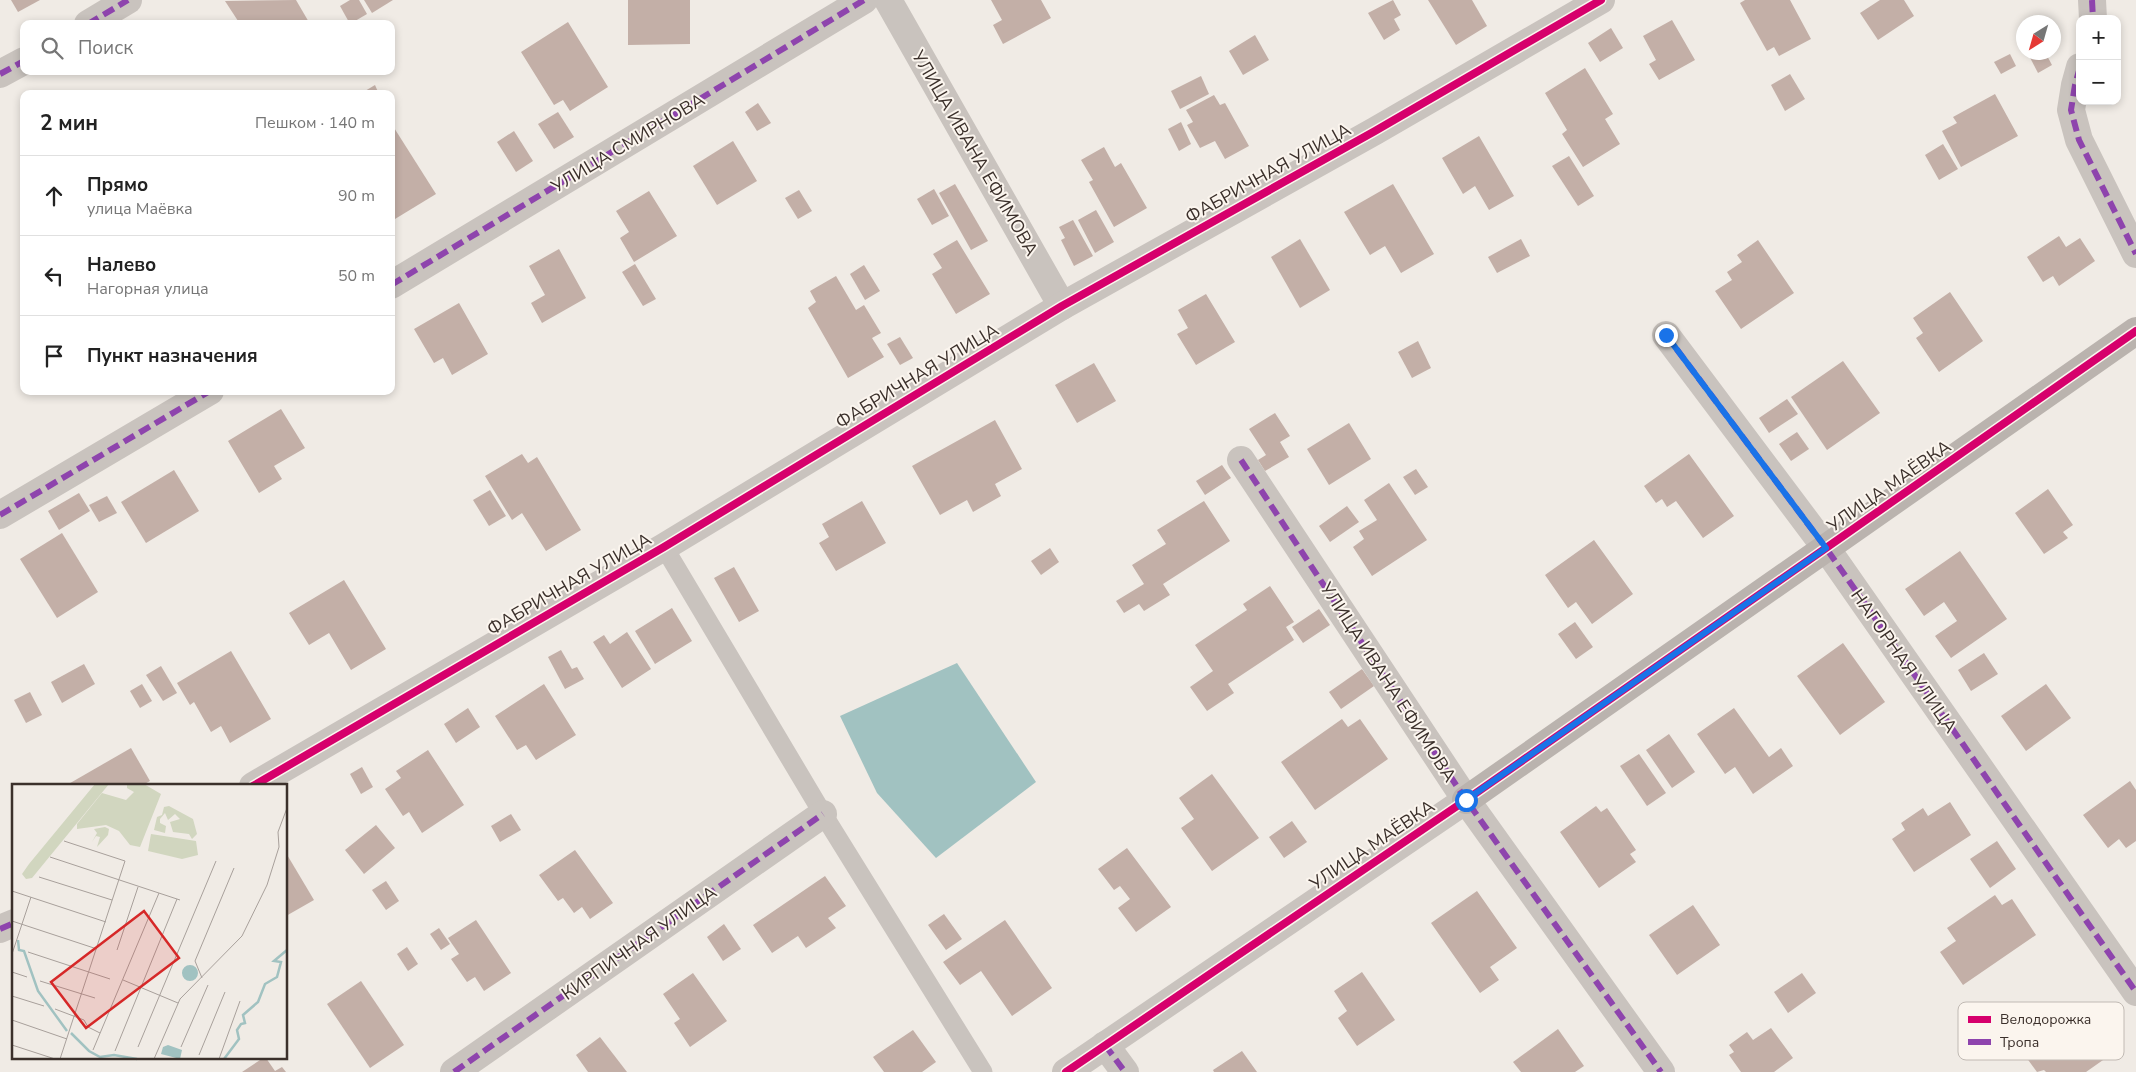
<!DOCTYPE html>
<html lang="ru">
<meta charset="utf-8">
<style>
:root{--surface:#fff;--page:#f6f6f6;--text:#222;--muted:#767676;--line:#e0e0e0}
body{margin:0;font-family:"Nunito Sans",sans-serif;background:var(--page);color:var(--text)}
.controls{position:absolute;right:15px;top:15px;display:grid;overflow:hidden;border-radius:10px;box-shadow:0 2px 8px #0003}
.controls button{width:45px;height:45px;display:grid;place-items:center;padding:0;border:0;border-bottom:1px solid var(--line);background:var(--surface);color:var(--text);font:25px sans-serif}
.compass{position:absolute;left:2016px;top:15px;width:45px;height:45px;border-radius:50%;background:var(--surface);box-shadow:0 2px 8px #0003;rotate:217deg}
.stop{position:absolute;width:15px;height:15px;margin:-11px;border:4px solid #1a73e8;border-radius:50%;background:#fff}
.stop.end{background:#1a73e8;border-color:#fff;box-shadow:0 1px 5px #0008}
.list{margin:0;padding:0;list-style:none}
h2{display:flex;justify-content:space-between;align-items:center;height:65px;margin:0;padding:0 20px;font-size:21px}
h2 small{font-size:16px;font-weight:400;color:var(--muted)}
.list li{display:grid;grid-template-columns:32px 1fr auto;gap:15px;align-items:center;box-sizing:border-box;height:80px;padding:0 20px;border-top:1px solid var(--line)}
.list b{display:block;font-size:19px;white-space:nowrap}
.list p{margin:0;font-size:16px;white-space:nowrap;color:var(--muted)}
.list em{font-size:16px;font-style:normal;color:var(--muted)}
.icon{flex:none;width:28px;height:28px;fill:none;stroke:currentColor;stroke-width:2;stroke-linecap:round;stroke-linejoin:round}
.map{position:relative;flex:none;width:2136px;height:1072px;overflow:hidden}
.search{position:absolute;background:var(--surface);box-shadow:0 2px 8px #0003;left:20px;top:20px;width:375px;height:55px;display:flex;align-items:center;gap:12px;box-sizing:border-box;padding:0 18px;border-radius:10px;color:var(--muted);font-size:19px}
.panel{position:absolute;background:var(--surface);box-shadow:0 2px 8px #0003;left:20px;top:90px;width:375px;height:305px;border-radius:10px}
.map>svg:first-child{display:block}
</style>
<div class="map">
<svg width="2136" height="1072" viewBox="0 0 2136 1072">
<rect width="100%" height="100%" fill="#f0ebe5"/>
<path fill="#a1c2c1" d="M957 663 1036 782 936 858 877 793 840 716Z"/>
<g fill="#c3afa7">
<path d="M11 0H40L18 12Z"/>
<path d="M296 0 310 24H240L225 1Z"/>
<path d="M350 0H359L367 14 350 24 340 6Z"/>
<path d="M364 0H393L372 13Z"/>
<path d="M628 0H690V44L628 45Z"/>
<path d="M991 0H1041L1051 18 1003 44 993 25 1002 20Z"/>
<path d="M1393 0 1401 15 1394 19 1400 30 1384 40 1368 13Z"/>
<path d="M1428 0H1472L1487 26 1456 45Z"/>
<path d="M1745 0H1790L1811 39 1779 56 1774 47 1767 51 1740 3Z"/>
<path d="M1880 0H1904L1914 16 1878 40 1860 13Z"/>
<path d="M1672 20 1695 60 1659 80 1649 64 1656 60 1643 36Z"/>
<path d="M568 22 608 87 570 111 563 100 554 105 521 52Z"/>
<path d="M1611 28 1623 48 1600 62 1588 43Z"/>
<path d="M1255 35 1269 60 1243 75 1229 51Z"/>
<path d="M2027 52H2045L2052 65 2038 73Z"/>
<path d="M2010 54 2016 66 2001 74 1994 62Z"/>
<path d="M1585 68 1613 114 1605 119 1620 144 1583 167 1562 134 1567 130 1545 93Z"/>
<path d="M1790 74 1805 99 1785 111 1771 85Z"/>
<path d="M1201 76 1209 94 1180 109 1171 91Z"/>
<path d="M375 85 379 94H360Z"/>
<path d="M1995 94 2018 136 1961 167 1942 131 1957 123 1953 117Z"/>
<path d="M1214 95 1220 105 1225 103 1249 146 1225 159 1215 141 1200 148 1187 125 1193 122 1186 110Z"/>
<path d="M758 103 771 123 757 131 745 112Z"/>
<path d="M558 112 574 137 554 149 538 124Z"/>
<path d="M1181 122 1191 144 1179 151 1168 129Z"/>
<path d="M391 123 436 194 395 219 391 212Z"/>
<path d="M514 131 533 161 516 172 497 142Z"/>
<path d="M1479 136 1514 196 1489 210 1475 186 1463 194 1442 158Z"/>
<path d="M733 141 757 181 717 205 693 166Z"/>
<path d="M1943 144 1958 169 1939 180 1925 155Z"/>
<path d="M1104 147 1115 167 1121 163 1147 208 1114 227 1089 182 1093 180 1081 160Z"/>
<path d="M1569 156 1594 196 1578 206 1552 166Z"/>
<path d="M955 184 988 241 971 250 939 193Z"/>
<path d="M1393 184 1434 254 1401 273 1385 246 1370 255 1344 212Z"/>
<path d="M934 189 949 216 932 225 917 199Z"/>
<path d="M799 190 812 211 798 219 785 198Z"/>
<path d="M649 191 677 236 634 262 620 238 629 232 616 211Z"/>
<path d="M1096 210 1114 242 1095 253 1078 220Z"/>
<path d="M1073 220 1093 256 1074 266 1061 240 1065 238 1059 227Z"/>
<path d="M2059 236 2066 247 2080 238 2095 261 2059 286 2053 276 2043 282 2027 257Z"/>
<path d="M1300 239 1330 290 1300 308 1271 257Z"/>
<path d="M1521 239 1530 256 1497 273 1488 257Z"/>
<path d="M957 240 990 294 956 314 932 274 942 268 933 254Z"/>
<path d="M1758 240 1794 293 1741 329 1715 291 1732 280 1727 272 1742 262 1737 255Z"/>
<path d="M559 249 586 298 542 323 531 303 545 295 529 266Z"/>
<path d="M635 264 656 299 643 306 622 272Z"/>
<path d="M864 265 880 291 865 300 850 274Z"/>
<path d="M836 276 856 310 864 305 881 333 872 338 884 357 848 378 808 308 816 302 810 291Z"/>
<path d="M1950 292 1983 341 1939 372 1916 338 1923 333 1913 318Z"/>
<path d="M1206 294 1235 342 1196 365 1177 334 1188 328 1178 310Z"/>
<path d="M459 303 488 354 452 375 443 358 434 363 414 329Z"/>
<path d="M900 337 913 358 900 365 887 344Z"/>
<path d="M1418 341 1431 368 1412 378 1398 352Z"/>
<path d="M1843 361 1880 413 1827 450 1791 397Z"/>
<path d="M1094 363 1116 401 1077 423 1055 385Z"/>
<path d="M1787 399 1798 414 1769 433 1759 418Z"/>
<path d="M281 409 305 448 274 466 282 479 259 493 228 441Z"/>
<path d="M1275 413 1290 436 1280 442 1289 457 1265 471 1258 460 1266 455 1249 429Z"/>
<path d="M995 420 1022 469 995 484 1001 496 973 512 967 500 940 515 912 466Z"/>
<path d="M1349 423 1371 459 1329 485 1307 449Z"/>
<path d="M1797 432 1809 449 1791 461 1779 444Z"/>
<path d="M522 454 528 463 537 457 581 530 546 551 522 513 512 520 485 476Z"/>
<path d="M1689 454 1734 516 1703 538 1676 501 1667 507 1662 499 1656 503 1644 486Z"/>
<path d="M1222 465 1231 478 1205 495 1196 481Z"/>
<path d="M1416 469 1428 487 1415 495 1403 477Z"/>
<path d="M174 470 199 511 146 543 121 502Z"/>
<path d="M1389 483 1427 540 1372 576 1353 547 1364 539 1359 531 1377 520 1364 500Z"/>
<path d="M2048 489 2073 525 2063 532 2068 538 2044 554 2015 513Z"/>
<path d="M490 490 506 516 489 526 473 500Z"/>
<path d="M79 493 90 511 59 530 48 511Z"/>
<path d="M107 496 117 513 99 522 89 505Z"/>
<path d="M862 501 886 543 836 571 819 543 829 537 822 524Z"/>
<path d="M1204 501 1230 541 1163 584 1170 595 1144 611 1139 604 1124 613 1116 601 1144 584 1132 565 1166 544 1157 530Z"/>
<path d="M1347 506 1359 522 1330 542 1319 526Z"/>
<path d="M62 533 98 592 57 618 20 559Z"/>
<path d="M1594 540 1633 594 1592 624 1576 602 1568 608 1545 575Z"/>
<path d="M1050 548 1059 562 1041 575 1031 561Z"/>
<path d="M1960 551 2007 619 1951 658 1935 636 1957 621 1944 602 1924 616 1905 589Z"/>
<path d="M734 567 759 611 739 622 714 578Z"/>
<path d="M344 580 386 649 351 670 329 633 309 645 289 613Z"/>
<path d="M1270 586 1294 622 1286 627 1294 640 1228 684 1234 693 1207 711 1190 687 1213 671 1195 645 1247 610 1243 604Z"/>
<path d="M672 608 692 641 655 664 635 631Z"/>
<path d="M1319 609 1330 625 1303 643 1292 627Z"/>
<path d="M1575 622 1593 647 1576 659 1558 634Z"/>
<path d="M627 632 651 669 622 688 593 642 604 635 610 644Z"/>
<path d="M1843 643 1885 702 1840 735 1797 676Z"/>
<path d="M561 650 572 669 577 667 584 679 565 689 548 657Z"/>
<path d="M231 651 271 719 230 743 221 726 211 732 194 702 190 705 177 683Z"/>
<path d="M1984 653 1998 674 1971 691 1958 670Z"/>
<path d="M84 664 95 684 62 703 51 682Z"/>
<path d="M161 666 177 693 163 701 146 675Z"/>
<path d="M1362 669 1374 686 1341 709 1329 692Z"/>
<path d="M142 684 152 701 140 708 130 691Z"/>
<path d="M544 684 576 735 536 760 526 745 517 750 495 716Z"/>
<path d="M2046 684 2071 718 2026 751 2001 716Z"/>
<path d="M30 692 42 715 26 723 14 700Z"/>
<path d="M468 708 480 727 456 743 444 724Z"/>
<path d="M1734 708 1769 757 1781 748 1793 766 1753 794 1735 767 1725 774 1697 734Z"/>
<path d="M1342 719 1348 727 1360 719 1388 759 1315 810 1281 762Z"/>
<path d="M1669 734 1695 772 1672 788 1646 750Z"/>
<path d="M131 748 150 781 141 786H65Z"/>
<path d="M428 750 464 805 422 833 409 812 403 816 385 789 401 778 396 771Z"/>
<path d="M1639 754 1666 793 1647 806 1620 766Z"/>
<path d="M362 767 373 787 361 794 350 774Z"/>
<path d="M1212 774 1259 838 1212 871 1181 828 1194 819 1179 798Z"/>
<path d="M2130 781 2136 790V841L2126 848 2119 839 2108 848 2083 815Z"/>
<path d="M1950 802 1971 835 1914 872 1892 839 1905 830 1901 823 1923 808 1928 816Z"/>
<path d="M1596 806 1601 812 1607 808 1636 850 1630 854 1636 862 1599 888 1560 832Z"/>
<path d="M511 814 521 830 500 842 491 826Z"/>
<path d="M1292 821 1307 842 1284 858 1269 837Z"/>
<path d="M376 825 395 848 364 874 345 850Z"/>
<path d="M1997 841 2016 869 1990 888 1970 859Z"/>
<path d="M1127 848 1171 907 1136 932 1118 908 1130 899 1120 886 1114 890 1098 869Z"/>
<path d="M575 850 613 903 590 919 582 907 574 913 563 898 558 901 539 875Z"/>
<path d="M286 853 314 900 286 916Z"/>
<path d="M825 876 846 906 828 918 836 928 806 948 798 936 772 953 753 925Z"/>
<path d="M386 881 399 901 386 910 372 890Z"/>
<path d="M1477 891 1517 948 1490 967 1499 980 1480 993 1431 923Z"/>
<path d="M1995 895 2002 905 2012 899 2036 935 1963 985 1940 952 1956 941 1947 928Z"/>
<path d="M1693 905 1720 945 1677 975 1649 935Z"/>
<path d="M944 914 962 939 946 950 928 925Z"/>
<path d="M476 920 511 973 484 991 475 977 467 982 451 959 459 954 448 938Z"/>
<path d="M1005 920 1052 988 1012 1016 981 971 960 985 943 962Z"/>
<path d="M724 924 741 949 723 961 707 937Z"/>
<path d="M439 928 450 944 441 950 430 934Z"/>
<path d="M407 947 418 964 408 971 397 954Z"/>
<path d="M1362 972 1395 1020 1357 1046 1338 1018 1347 1011 1334 991Z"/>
<path d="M693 973 727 1021 690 1047 674 1023 680 1019 663 994Z"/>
<path d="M1802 973 1816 993 1788 1013 1774 992Z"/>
<path d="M361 981 404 1045 370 1068 327 1004Z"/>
<path d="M2097 1009 2123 1046 2086 1072H2046L2044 1070 2037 1072 2026 1057 2059 1035 2053 1026 2074 1010 2081 1020Z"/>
<path d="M1771 1028 1793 1058 1774 1072H1741L1729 1055 1734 1052 1729 1045 1747 1032 1753 1040Z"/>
<path d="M1558 1029 1584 1066 1575 1072H1521L1513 1062Z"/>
<path d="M913 1030 936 1062 922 1072H884L873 1057Z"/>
<path d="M600 1037 627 1072H588L576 1055Z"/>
<path d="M1242 1051 1257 1072H1214L1213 1070Z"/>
<path d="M263 1058H266L275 1071 282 1067 286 1072H242Z"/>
</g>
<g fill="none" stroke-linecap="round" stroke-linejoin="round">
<path stroke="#c9c3be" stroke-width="19" d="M664 547 823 814 983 1072"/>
<g stroke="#c9c3be" stroke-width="28">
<path d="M888 0 1062 306"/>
<path d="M2092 0 2093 19"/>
<path d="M88 24 128 0"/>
<path d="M2080 67 2075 85 2071 110 2079 140 2136 254"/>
<path d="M0 74 24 61"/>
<path d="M391 285 864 0"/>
<path d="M1666 335 1826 548 2136 992"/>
<path d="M1241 460 1466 800 1661 1072"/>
<path d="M0 515 210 391"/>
<path d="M253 786 664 547 1062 306 1375 131 1601 0"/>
<path d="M0 929 14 923"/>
<path d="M1105 1045 1125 1072"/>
<path d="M454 1072 823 814"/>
<path d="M1066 1072 1466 800"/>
</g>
<path stroke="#bab3ae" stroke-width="28" d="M1466 800 2136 331"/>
<g stroke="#8e44ad" stroke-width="6" stroke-dasharray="12 6" stroke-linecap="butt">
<path d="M2092 0 2093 19"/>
<path d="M88 24 128 0"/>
<path d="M2080 67 2075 85 2071 110 2079 140 2136 254"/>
<path d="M0 74 24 61"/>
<path d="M391 285 864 0"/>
<path d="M1666 335 1826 548 2136 992"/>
<path d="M1241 460 1466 800 1661 1072"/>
<path d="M0 515 210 391"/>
<path d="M0 929 14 923"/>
<path d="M1105 1045 1125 1072"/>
<path d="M454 1072 823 814"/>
</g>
<g stroke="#fbf5ee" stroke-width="11">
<g id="cycleway">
<path d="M253 786 664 547 1062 306 1375 131 1601 0"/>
<path d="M1066 1072 1466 800 2136 331"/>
</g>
</g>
<use href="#cycleway" stroke="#d6006c" stroke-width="8"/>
</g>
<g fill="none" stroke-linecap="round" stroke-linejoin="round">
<path stroke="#1a73e8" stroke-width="6" d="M1466 800 1826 548 1666 335"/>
</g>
<g text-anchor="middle" stroke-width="4" stroke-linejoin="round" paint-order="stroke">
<g font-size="18" fill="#3b302b" stroke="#fbf5ee">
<text transform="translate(628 143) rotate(-31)" y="6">УЛИЦА СМИРНОВА</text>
<text transform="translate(975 153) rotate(60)" y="6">УЛИЦА ИВАНА ЕФИМОВА</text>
<text transform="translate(1268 173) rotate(-29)" y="6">ФАБРИЧНАЯ УЛИЦА</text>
<text transform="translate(917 376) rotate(-31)" y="6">ФАБРИЧНАЯ УЛИЦА</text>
<text transform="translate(1889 486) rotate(-35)" y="6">УЛИЦА МАЁВКА</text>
<text transform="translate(569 584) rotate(-30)" y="6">ФАБРИЧНАЯ УЛИЦА</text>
<text transform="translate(1904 661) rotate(55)" y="6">НАГОРНАЯ УЛИЦА</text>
<text transform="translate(1388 682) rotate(57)" y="6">УЛИЦА ИВАНА ЕФИМОВА</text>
<text transform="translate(1372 845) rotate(-34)" y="6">УЛИЦА МАЁВКА</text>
<text transform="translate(639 943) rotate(-35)" y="6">КИРПИЧНАЯ УЛИЦА</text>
</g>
</g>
<g transform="translate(12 784)">
<rect width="275" height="275" fill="#f0ebe5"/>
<path d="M83 0H97L20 94 14 95 10 90 17 80ZM115 0H132L149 10 128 63 118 61 107 47 94 41 65 45V40L90 9 114 16 122 8 115 4ZM157 22 181 35 185 50 180 55 177 50 161 48 158 38 168 35 163 30 156 36 153 29 148 35V39L154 42 153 49 142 46 145 33 150 31 152 23ZM93 43 97 45 96 51 85 63 88 53 84 52 80 58 85 49 82 45ZM139 50 184 57 186 71 170 75 136 67Z" fill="#d1d6bf"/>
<path d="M170 189a8 8 0 1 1 16 0a8 8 0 1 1-16 0ZM156 261 170 266 168 275 149 270 151 263Z" fill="#a1c2c1"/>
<path fill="none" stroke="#a1c2c1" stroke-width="2.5" d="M6 156 7 166 12 167 26 207 55 247M59 249 77 267 88 273 102 271 125 275M212 275 227 255 225 246 229 240 233 239 231 231 246 218 253 200 265 193 269 178 262 177 275 166"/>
<path fill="none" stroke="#a8a09b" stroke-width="1" d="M38 73 168 116M27 93 100 116M0 107 94 138M0 137 85 165M105 166 126 103M16 168 98 195M0 170 19 113M0 188 15 193M190 194 183 177 222 84M111 196 166 219M28 197 83 214M0 212 32 222M43 225 72 236 76 243 88 249M0 236 55 255M0 261 43 275M126 263 204 77M169 263 196 201M81 266 147 109M103 267 165 115M187 271 213 208M48 275 113 77 52 57M142 275 168 215 230 152 255 101 267 63 266 48 275 24M207 275 228 217"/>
<path fill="#d62828" fill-opacity="0.15" stroke="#d62828" stroke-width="2.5" d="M132 127 167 174 74 244 39 198Z"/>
<rect width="275" height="275" fill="none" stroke="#3b302b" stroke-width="2.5"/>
</g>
<rect x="1958" y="1002" width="166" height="58" rx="8" fill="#fbf5ee" stroke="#c1bab4" stroke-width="1"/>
<rect x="1968" y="1016" width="23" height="7" fill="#d6006c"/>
<rect x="1968" y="1039" width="23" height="6" fill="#8e44ad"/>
<g font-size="14" fill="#3b302b">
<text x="2000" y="1024">Велодорожка</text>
<text x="2000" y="1047">Тропа</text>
</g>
</svg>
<div class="controls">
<button>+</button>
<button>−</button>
</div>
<svg class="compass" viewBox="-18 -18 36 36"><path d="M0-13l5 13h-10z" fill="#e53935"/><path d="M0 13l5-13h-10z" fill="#767676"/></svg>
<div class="stop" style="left:1466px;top:800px"></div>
<div class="stop end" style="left:1666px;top:335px"></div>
<div class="search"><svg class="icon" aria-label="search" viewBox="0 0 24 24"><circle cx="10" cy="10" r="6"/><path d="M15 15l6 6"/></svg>Поиск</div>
<section class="panel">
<h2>2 мин<small>Пешком · 140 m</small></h2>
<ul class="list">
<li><svg class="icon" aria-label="ahead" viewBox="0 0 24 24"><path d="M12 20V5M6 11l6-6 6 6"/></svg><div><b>Прямо</b><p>улица Маёвка</p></div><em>90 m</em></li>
<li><svg class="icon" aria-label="left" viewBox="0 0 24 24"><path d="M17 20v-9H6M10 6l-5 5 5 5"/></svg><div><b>Налево</b><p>Нагорная улица</p></div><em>50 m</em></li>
<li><svg class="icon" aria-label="arrive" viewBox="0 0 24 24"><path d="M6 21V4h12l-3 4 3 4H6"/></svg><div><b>Пункт назначения</b></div></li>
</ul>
</section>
</div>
